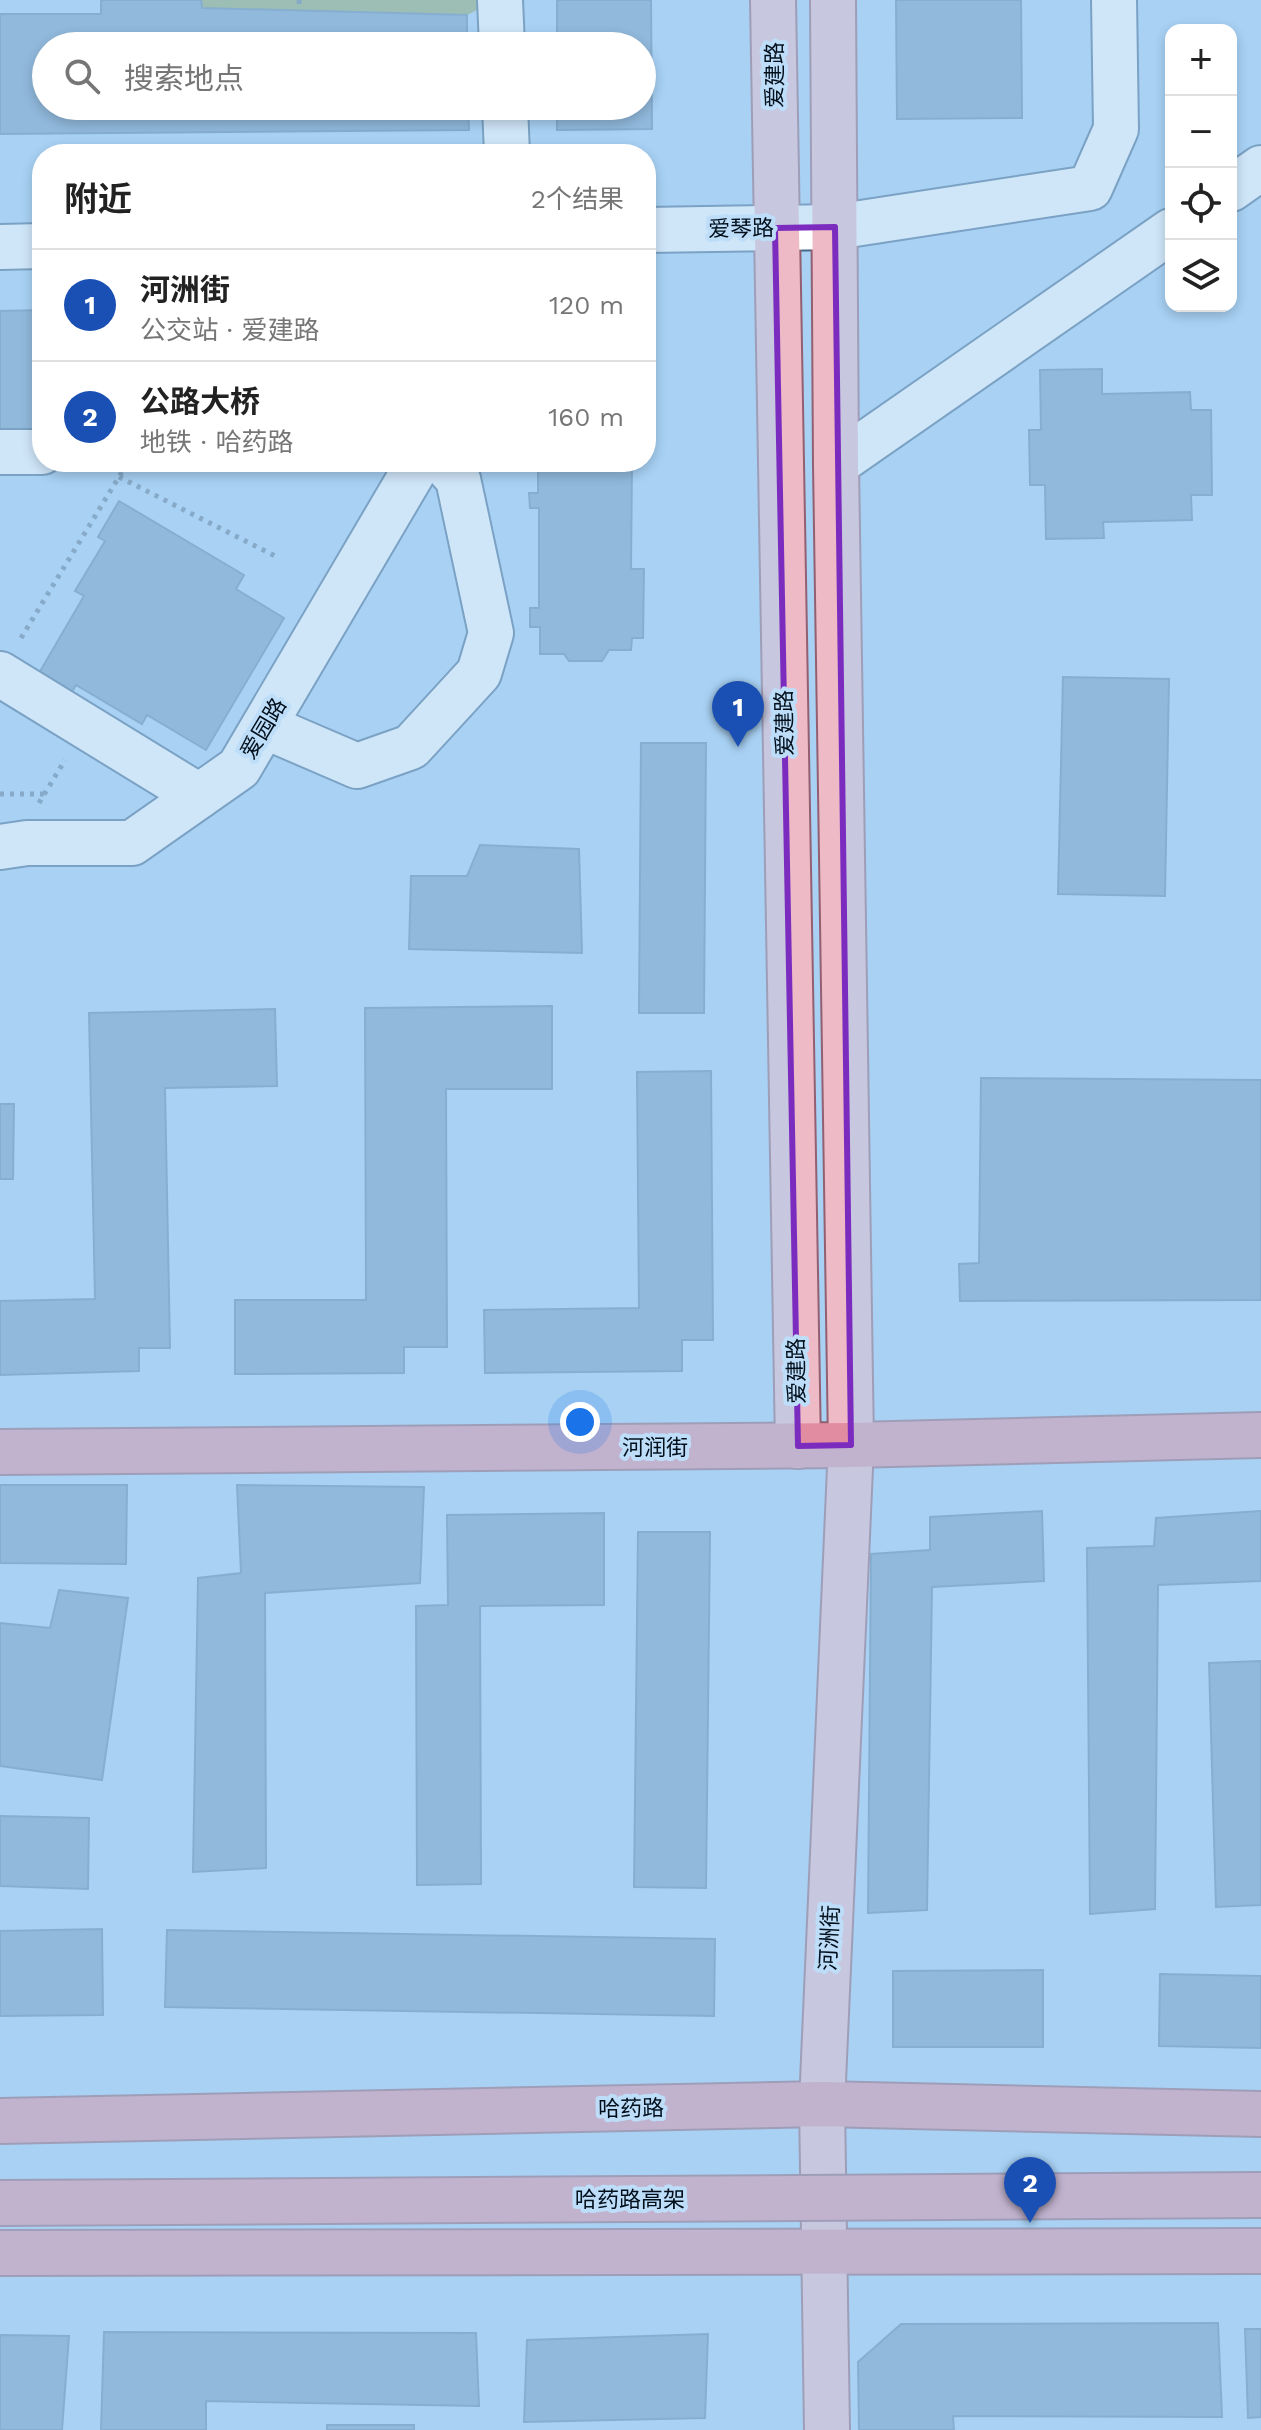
<!DOCTYPE html>
<html lang="zh">
<meta charset="utf-8">
<style>
:root{--surface:#fff;--page:#f6f6f6;--text:#222;--muted:#767676;--line:#e0e0e0;--accent:#985f1c}
body{margin:0;font-family:"Work Sans","Noto Sans SC",sans-serif;background:var(--page);color:var(--text)}
.controls{position:absolute;right:24px;top:24px;display:grid;overflow:hidden;border-radius:16px;box-shadow:0 4px 12px #0003}
.controls button{width:72px;height:72px;display:grid;place-items:center;padding:0;border:0;border-bottom:2px solid var(--line);background:var(--surface);color:var(--text);font:40px sans-serif}
.you{position:absolute;left:580px;top:1422px;width:28px;height:28px;margin:-20px;border:6px solid #fff;border-radius:50%;background:#1a73e8;box-shadow:0 0 0 12px #1a73e833}
.badge{display:grid;place-items:center;width:52px;height:52px;border-radius:50%;background:var(--accent);color:#fff;font-size:26px;font-weight:700}
.pin{position:absolute;translate:-50% -66px;filter:drop-shadow(0 2px 4px #0008)}
.pin::after{content:'';position:absolute;top:42px;width:28px;height:24px;background:inherit;clip-path:polygon(0 0,100% 0,50% 100%)}
.list{margin:0;padding:0;list-style:none}
h2{display:flex;justify-content:space-between;align-items:center;height:104px;margin:0;padding:0 32px;font-size:34px}
h2 small{font-size:26px;font-weight:400;color:var(--muted)}
.list li{display:grid;grid-template-columns:52px 1fr auto;gap:24px;align-items:center;box-sizing:border-box;height:112px;padding:0 32px;border-top:2px solid var(--line)}
.list b{display:block;font-size:30px;white-space:nowrap}
.list p{margin:0;font-size:26px;white-space:nowrap;color:var(--muted)}
.list em{font-size:26px;font-style:normal;color:var(--muted)}
.icon{flex:none;width:44px;height:44px;fill:none;stroke:currentColor;stroke-width:2;stroke-linecap:round;stroke-linejoin:round}
.map{position:relative;flex:none;width:1261px;height:2430px;overflow:hidden}
.search{position:absolute;background:var(--surface);box-shadow:0 4px 12px #0003;left:32px;top:32px;width:624px;height:88px;display:flex;align-items:center;gap:20px;box-sizing:border-box;padding:0 28px;border-radius:44px;color:var(--muted);font-size:30px}
.panel{position:absolute;background:var(--surface);box-shadow:0 4px 12px #0003;left:32px;top:144px;width:624px;height:328px;border-radius:32px}
.map>svg:first-child{display:block}
</style>
<div class="map">
<svg width="1261" height="2430" viewBox="0 0 1261 2430">
<rect width="100%" height="100%" fill="#a8d1f4"/>
<path fill="#90a669" d="M201 0H481V8L467 15 202 8Z"/>
<g fill="#769cbe" stroke="#5e84a4" stroke-width="2">
<path d="M101 0H201L202 8 467 15V46H46V106H468L469 130 0 134V14H101Z"/>
<path d="M557 0H651L652 129 557 130V106H642V46H557Z"/>
<path d="M896 0H1021L1022 118 897 119Z"/>
<path d="M42 310V431H0V311Z"/>
<path d="M1102 369V394L1190 392 1191 410H1211L1212 495H1191L1192 520 1103 522 1104 538 1046 539 1045 485H1030L1029 430H1041L1040 370Z"/>
<path d="M538 462H632L631 569H644L643 638H632L631 650H609L602 661H569L564 654H540V627H530V608H539V508H530L529 493H538Z"/>
<path d="M119 501 244 575 236 589 284 618 206 750 147 715 142 724 76 685 68 699 35 680 84 596 75 591 105 541 98 537Z"/>
<path d="M1063 677 1169 679 1165 896 1058 894Z"/>
<path d="M641 743H706L704 1013H639Z"/>
<path d="M480 845 579 849 582 953 409 949 411 876H467Z"/>
<path d="M552 1006V1089H446L447 1347H404V1373L235 1374V1300H366L365 1008Z"/>
<path d="M275 1009 277 1086 165 1088 170 1348H139V1371L0 1375V1301L95 1299 89 1013Z"/>
<path d="M711 1071 713 1340H682V1371L485 1373 484 1310 639 1308 637 1072Z"/>
<path d="M981 1078 1261 1080V1300L960 1301 959 1264 979 1263Z"/>
<path d="M0 1104H14L13 1179H0Z"/>
<path d="M0 1485H127L126 1564 0 1563Z"/>
<path d="M237 1485 424 1487 420 1583 265 1593 266 1868 193 1872 198 1578 241 1573Z"/>
<path d="M1042 1511 1044 1581 932 1587 927 1910 868 1913 871 1554 930 1550V1517Z"/>
<path d="M1261 1511V1581L1158 1585 1155 1909 1090 1914 1087 1548 1154 1546 1156 1518Z"/>
<path d="M604 1513V1605L480 1606 481 1884 417 1885 416 1606 448 1605 447 1515Z"/>
<path d="M638 1532H710L706 1888 634 1887Z"/>
<path d="M59 1590 128 1598 102 1780 0 1766V1623L50 1628Z"/>
<path d="M1261 1661V1905L1216 1907 1209 1663Z"/>
<path d="M0 1816 89 1818 88 1889 0 1886Z"/>
<path d="M102 1929 103 2015 0 2016V1931Z"/>
<path d="M167 1930 715 1939 714 2016 165 2007Z"/>
<path d="M1043 1970V2047H893V1971Z"/>
<path d="M1160 1974 1261 1976V2048L1159 2046Z"/>
<path d="M1218 2323 1222 2417 953 2416 954 2430H859L858 2362 901 2324Z"/>
<path d="M1245 2329H1261V2417L1248 2418Z"/>
<path d="M104 2332 476 2333 479 2406 206 2401V2430H101Z"/>
<path d="M708 2334 705 2418 524 2422 527 2340Z"/>
<path d="M0 2335 69 2336 62 2430H0Z"/>
<rect x="327" y="2425" width="87" height="5"/>
</g>
<g fill="none" stroke-linecap="round" stroke-linejoin="round">
<g stroke="#456989" stroke-width="48">
<g id="minor">
<path d="M500 0 502 46"/>
<path d="M505 106 507 154"/>
<path d="M1231 189 1261 168"/>
<path d="M646 230 835 227 1090 188 1116 129 1114 0"/>
<path d="M0 247 42 246"/>
<path d="M0 452H42"/>
<path d="M836 464 1171 231"/>
<path d="M0 674 199 796"/>
<path d="M264 726 357 766 411 747 479 673 491 633 458 479 443 462"/>
<path d="M0 847 27 843H132L239 768 419 462"/>
</g>
</g>
<g stroke="#936071" stroke-width="48">
<g id="major">
<path d="M773 0 798 1446"/>
<path d="M827 2430 822 2104 851 1445 836 464 833 0"/>
</g>
</g>
<g stroke="#936071" stroke-width="48">
<g id="highway">
<path d="M0 1452 851 1445 1261 1435"/>
<path d="M0 2121 822 2104 1261 2114"/>
<path d="M0 2253 1261 2251"/>
</g>
</g>
<g stroke="#5d7a93" stroke-width="5" stroke-dasharray="4 6" stroke-linecap="butt">
<path d="M299 0 300 11"/>
<path d="M119 477 279 558"/>
<path d="M21 638 128 462"/>
<path d="M0 794H45"/>
<path d="M39 803 65 760"/>
</g>
<use href="#minor" stroke="#fff" stroke-width="44"/>
<use href="#major" stroke="#edbac6" stroke-width="44"/>
<use href="#highway" stroke="#e18ca0" stroke-width="44"/>
<g stroke="#936071" stroke-width="48" stroke-linecap="butt">
<path id="highway-bridge" d="M0 2203 1261 2195"/>
</g>
<use href="#highway-bridge" stroke="#e18ca0" stroke-width="44"/>
</g>
<path d="M0 0H1261V2430H0ZM835 227 851 1445 798 1446 775 228Z" fill="#a8d1f4" fill-opacity=".55" fill-rule="evenodd"/>
<path fill="none" stroke="#7b2cbf" stroke-width="6" stroke-linejoin="round" d="M835 227 851 1445 798 1446 775 228Z"/>
<g text-anchor="middle" stroke-width="8" stroke-linejoin="round" paint-order="stroke">
<g font-size="22" fill="#020f1b" stroke="#bdddf9">
<text transform="translate(774 75) rotate(-90)" y="8">爱建路</text>
<text transform="translate(741 228) rotate(-1)" y="8">爱琴路</text>
<text transform="translate(784 723) rotate(-91)" y="8">爱建路</text>
<text transform="translate(263 728) rotate(-59)" y="8">爱园路</text>
<text transform="translate(796 1371) rotate(-91)" y="8">爱建路</text>
<text x="655" y="1455">河润街</text>
<text transform="translate(829 1938) rotate(-87)" y="8">河洲街</text>
<text transform="translate(631 2108) rotate(-1)" y="8">哈药路</text>
<text x="630" y="2207">哈药路高架</text>
</g>
</g>
</svg>
<div class="controls">
<button>+</button>
<button>−</button>
<button><svg class="icon" aria-label="locate" viewBox="0 0 24 24"><circle cx="12" cy="12" r="6"/><path d="M12 2v4M12 18v4M2 12h4M18 12h4"/></svg></button>
<button><svg class="icon" aria-label="layers" viewBox="0 0 24 24"><path d="M12 4l9 5-9 5-9-5zM3 14l9 5 9-5"/></svg></button>
</div>
<div class="you"></div>
<div class="pin badge" style="left:738px;top:747px;background:#1a4fb4">1</div>
<div class="pin badge" style="left:1030px;top:2223px;background:#1a4fb4">2</div>
<div class="search"><svg class="icon" aria-label="search" viewBox="0 0 24 24"><circle cx="10" cy="10" r="6"/><path d="M15 15l6 6"/></svg>搜索地点</div>
<section class="panel">
<h2>附近<small>2个结果</small></h2>
<ul class="list">
<li><span class="badge" style="background:#1a4fb4">1</span><div><b>河洲街</b><p>公交站 · 爱建路</p></div><em>120 m</em></li>
<li><span class="badge" style="background:#1a4fb4">2</span><div><b>公路大桥</b><p>地铁 · 哈药路</p></div><em>160 m</em></li>
</ul>
</section>
</div>
